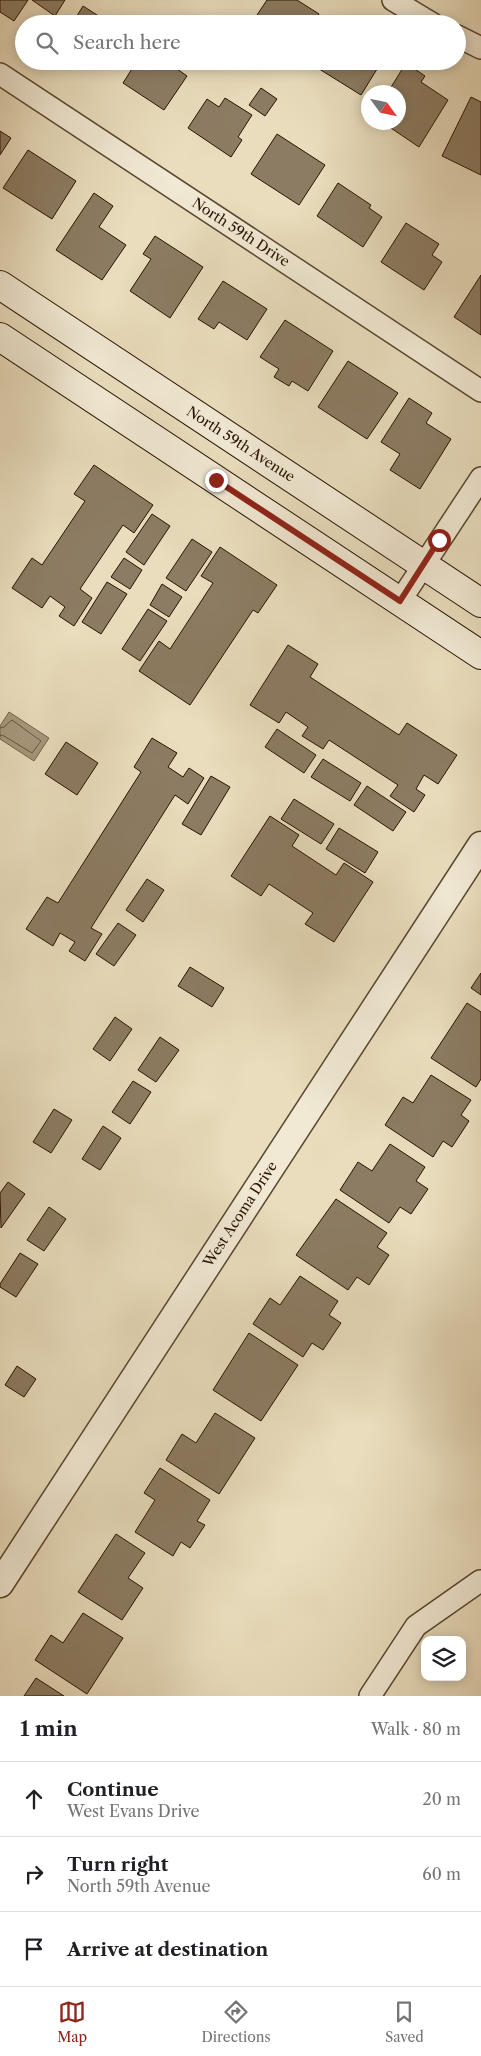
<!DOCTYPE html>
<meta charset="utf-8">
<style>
:root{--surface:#fff;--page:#f2f2f2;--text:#202124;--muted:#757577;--line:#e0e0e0;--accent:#8f2418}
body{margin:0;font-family:"Libre Caslon Text",serif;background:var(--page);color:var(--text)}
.controls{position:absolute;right:15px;bottom:15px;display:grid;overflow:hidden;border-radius:10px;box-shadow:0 2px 12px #0003}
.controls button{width:45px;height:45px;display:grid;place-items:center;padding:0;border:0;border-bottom:1px solid var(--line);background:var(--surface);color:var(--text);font:25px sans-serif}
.compass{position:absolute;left:361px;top:85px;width:45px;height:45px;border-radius:50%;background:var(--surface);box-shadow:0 2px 12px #0003;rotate:123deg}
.stop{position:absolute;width:15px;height:15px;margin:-11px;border:4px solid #8f2418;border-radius:50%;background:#fff}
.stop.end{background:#8f2418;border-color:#fff;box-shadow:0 1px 5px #0008}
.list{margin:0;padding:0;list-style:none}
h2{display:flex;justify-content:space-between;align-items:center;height:65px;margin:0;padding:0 20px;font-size:21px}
h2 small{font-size:16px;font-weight:400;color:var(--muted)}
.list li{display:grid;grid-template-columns:32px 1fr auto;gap:15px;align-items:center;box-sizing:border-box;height:75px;padding:0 20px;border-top:1px solid var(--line)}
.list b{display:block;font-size:19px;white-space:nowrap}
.list p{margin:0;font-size:16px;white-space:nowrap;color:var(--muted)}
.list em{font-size:16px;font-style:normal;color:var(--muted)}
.icon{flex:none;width:28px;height:28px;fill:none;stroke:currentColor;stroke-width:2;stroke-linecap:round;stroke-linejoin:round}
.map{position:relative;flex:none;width:481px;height:1696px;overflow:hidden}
.search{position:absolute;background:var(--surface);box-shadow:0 2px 12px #0003;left:15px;right:15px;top:15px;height:55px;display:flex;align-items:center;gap:12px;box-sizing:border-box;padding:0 18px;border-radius:28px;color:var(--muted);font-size:19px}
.sheet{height:290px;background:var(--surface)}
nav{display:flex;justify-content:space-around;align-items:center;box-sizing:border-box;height:70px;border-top:1px solid var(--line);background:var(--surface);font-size:14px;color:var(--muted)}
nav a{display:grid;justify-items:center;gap:2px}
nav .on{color:var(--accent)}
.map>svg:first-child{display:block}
</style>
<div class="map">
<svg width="481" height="1696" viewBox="0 0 481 1696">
<rect width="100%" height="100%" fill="#e9ddbd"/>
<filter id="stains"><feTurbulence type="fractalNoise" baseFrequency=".004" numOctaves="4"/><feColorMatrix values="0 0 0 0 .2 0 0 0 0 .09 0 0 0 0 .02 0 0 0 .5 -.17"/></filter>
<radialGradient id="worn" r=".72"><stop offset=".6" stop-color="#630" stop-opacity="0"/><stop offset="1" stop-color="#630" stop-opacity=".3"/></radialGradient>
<path fill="#a7987d" stroke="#74634b" d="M9 712 49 738 34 761 0 739V726Z"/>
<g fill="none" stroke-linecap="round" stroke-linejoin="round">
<path stroke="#68563f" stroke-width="1" d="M0 728 4 727 12 720 41 741 32 753 4 736 0 735"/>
</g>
<g fill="#8c7c63" stroke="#281301">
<path d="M0 0H28L14 21 0 12Z"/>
<path d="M32 0H65L55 16Z"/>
<path d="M267 0H297L319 14 313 24H256L253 21Z"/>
<path d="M83 6 111 24H72Z"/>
<path d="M137 61H166L187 76 164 110 123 83Z"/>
<path d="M320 61H382L361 95 316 67Z"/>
<path d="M406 63 425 76 421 82 448 100 419 147 382 122H398V92H388Z"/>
<path d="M261 88 277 99 265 116 249 105Z"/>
<path d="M471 97 481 102V175L442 156Z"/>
<path d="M225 98 252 115 238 137 242 140 231 157 188 128 207 99 219 107Z"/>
<path d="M0 131 11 138 0 155Z"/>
<path d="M277 134 325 165 299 205 251 174Z"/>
<path d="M28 150 76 181 52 219 3 188Z"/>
<path d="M338 183 371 205 369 208 382 217 363 247 317 216Z"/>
<path d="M94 193 113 206 99 227 126 245 102 280 56 250Z"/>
<path d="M406 223 439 244 432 255 442 262 424 290 381 262Z"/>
<path d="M155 236 203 267 170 318 130 291 151 259 143 254Z"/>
<path d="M481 275V335L454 317Z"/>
<path d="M223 281 267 309 247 340 219 322 214 329 198 319Z"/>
<path d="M285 320 333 351 308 391 292 381 289 386 274 377 279 369 260 357Z"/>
<path d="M348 361 398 393 367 439 318 407Z"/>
<path d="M409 398 432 413 426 423 451 439 420 489 390 470 400 454 381 442Z"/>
<path d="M94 465 153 505 134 533 123 525 80 589 92 598 74 626 59 616 65 607 50 596 42 608 12 588 32 558 42 565 85 501 74 494Z"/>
<path d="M152 514 170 526 144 565 126 552Z"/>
<path d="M192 539 212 552 186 591 166 578Z"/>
<path d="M220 547 277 585 258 613 253 610 190 705 139 671 159 641 170 649 213 583 201 576Z"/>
<path d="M124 558 142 570 130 589 111 577Z"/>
<path d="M107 582 127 594 101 634 82 622Z"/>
<path d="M162 584 182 597 169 617 150 605Z"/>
<path d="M148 609 167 621 140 661 122 649Z"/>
<path d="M288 645 318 664 310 677 399 735 407 723 457 755 438 784 424 775 416 789 425 795 414 812 390 796 398 785 329 740 323 749 302 736 308 727 286 712 279 723 250 705Z"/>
<path d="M277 729 316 755 304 773 265 747Z"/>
<path d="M152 738 177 753 168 767 183 777 189 768 204 778 188 804 175 795 91 928 102 934 85 961 69 951 75 942 60 933 53 946 26 929 47 897 58 903 141 772 134 767Z"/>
<path d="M66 742 98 763 77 795 45 774Z"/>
<path d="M323 759 361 783 350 801 311 777Z"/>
<path d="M211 776 230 787 201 835 182 824Z"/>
<path d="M367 786 406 812 393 831 354 805Z"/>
<path d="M294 799 334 824 321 844 281 819Z"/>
<path d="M270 816 299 835 292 846 336 875 344 863 373 882 334 942 305 924 313 913 269 884 261 896 231 876Z"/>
<path d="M339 828 378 852 365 873 326 849Z"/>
<path d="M147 879 164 890 143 922 126 910Z"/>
<path d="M118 923 136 935 114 966 96 954Z"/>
<path d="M190 967 224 988 212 1007 178 986Z"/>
<path d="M481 973V995L471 988Z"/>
<path d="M467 1003 481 1012V1079L476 1087 431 1058Z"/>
<path d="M115 1017 132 1029 110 1061 93 1049Z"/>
<path d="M160 1037 179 1050 156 1082 138 1070Z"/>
<path d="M431 1075 471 1100 461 1115 469 1121 452 1147 443 1141 433 1157 385 1125 403 1097 413 1103Z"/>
<path d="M133 1081 151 1092 130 1124 112 1112Z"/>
<path d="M54 1109 72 1120 51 1153 33 1142Z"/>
<path d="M103 1126 121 1138 100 1170 82 1159Z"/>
<path d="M390 1144 425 1167 416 1181 428 1189 411 1214 400 1207 389 1223 340 1190 358 1162 372 1171Z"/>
<path d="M8 1182 25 1194 1 1228 0 1193Z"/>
<path d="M336 1199 387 1233 377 1247 389 1255 369 1285 357 1277 348 1290 296 1255Z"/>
<path d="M49 1207 66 1219 44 1251 27 1240Z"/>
<path d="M20 1253 38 1264 16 1297 0 1287V1284Z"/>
<path d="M300 1276 338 1301 329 1315 341 1323 323 1350 312 1343 303 1357 253 1324 270 1298 280 1305Z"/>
<path d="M249 1333 298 1365 261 1421 213 1390Z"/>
<path d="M17 1366 36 1379 24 1397 5 1385Z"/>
<path d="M215 1413 255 1438 219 1494 166 1460 182 1434 196 1443Z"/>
<path d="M160 1468 210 1500 197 1521 205 1525 190 1548 181 1542 173 1556 135 1532 155 1500 144 1493Z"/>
<path d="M116 1534 145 1553 128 1578 143 1588 122 1620 78 1592Z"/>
<path d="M83 1613 123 1638 87 1694 35 1660 51 1635 63 1643Z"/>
<path d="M36 1678 64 1696H24Z"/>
</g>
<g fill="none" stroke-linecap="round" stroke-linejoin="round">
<g stroke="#584630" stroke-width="24">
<g id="minor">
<path d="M393 0 433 24"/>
<path d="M457 36 481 48"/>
<path d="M0 74 481 391"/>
<path d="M400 601 481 478"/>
<path d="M370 1696 416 1626 480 1581"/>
</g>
</g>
<g stroke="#584630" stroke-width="29">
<path id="tertiary" d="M0 1584 481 845"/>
</g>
<g stroke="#281301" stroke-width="30">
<g id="secondary">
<path d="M0 285 481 603"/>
<path d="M0 337 481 655"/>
</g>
</g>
<use href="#minor" stroke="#f1e9d4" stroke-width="21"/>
<use href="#tertiary" stroke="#f1e9d4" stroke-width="26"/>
<use href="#secondary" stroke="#f1e9d4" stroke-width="28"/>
</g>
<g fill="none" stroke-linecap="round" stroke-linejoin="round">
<path stroke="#8f2418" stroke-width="6" d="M216 480 400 601 439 540"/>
</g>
<g text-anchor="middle" stroke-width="4.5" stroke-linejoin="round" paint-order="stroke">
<g font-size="14" fill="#281301" stroke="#f1e9d4">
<text transform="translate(241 232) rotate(33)" y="5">North 59th Drive</text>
<text transform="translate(241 444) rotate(33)" y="5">North 59th Avenue</text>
<text transform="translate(240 1214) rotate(-57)" y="5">West Acoma Drive</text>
</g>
</g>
<rect width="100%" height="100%" filter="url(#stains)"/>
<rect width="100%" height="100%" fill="url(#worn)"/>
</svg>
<div class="controls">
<button><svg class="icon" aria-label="layers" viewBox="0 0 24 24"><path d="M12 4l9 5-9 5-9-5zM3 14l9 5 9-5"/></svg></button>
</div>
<svg class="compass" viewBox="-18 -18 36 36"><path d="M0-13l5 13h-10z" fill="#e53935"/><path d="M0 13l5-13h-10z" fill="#757577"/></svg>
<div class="stop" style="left:439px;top:540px"></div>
<div class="stop end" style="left:216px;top:480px"></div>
<div class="search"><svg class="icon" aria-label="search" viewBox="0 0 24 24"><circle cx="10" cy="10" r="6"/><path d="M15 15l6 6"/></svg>Search here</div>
</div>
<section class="sheet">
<h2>1 min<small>Walk · 80 m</small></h2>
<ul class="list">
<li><svg class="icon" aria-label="ahead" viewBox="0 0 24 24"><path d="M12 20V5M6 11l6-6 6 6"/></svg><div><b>Continue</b><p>West Evans Drive</p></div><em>20 m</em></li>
<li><svg class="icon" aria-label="right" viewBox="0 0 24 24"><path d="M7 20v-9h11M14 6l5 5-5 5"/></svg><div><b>Turn right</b><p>North 59th Avenue</p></div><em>60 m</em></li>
<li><svg class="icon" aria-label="arrive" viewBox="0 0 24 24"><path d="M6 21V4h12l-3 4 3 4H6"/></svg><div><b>Arrive at destination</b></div></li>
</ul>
</section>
<nav>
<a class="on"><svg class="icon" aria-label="map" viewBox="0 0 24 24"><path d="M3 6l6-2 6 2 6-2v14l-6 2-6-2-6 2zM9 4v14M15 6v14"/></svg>Map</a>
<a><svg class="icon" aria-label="directions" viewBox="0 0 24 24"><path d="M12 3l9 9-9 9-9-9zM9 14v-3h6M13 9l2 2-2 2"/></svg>Directions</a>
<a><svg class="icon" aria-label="saved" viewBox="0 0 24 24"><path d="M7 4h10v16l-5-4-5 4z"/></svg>Saved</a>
</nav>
